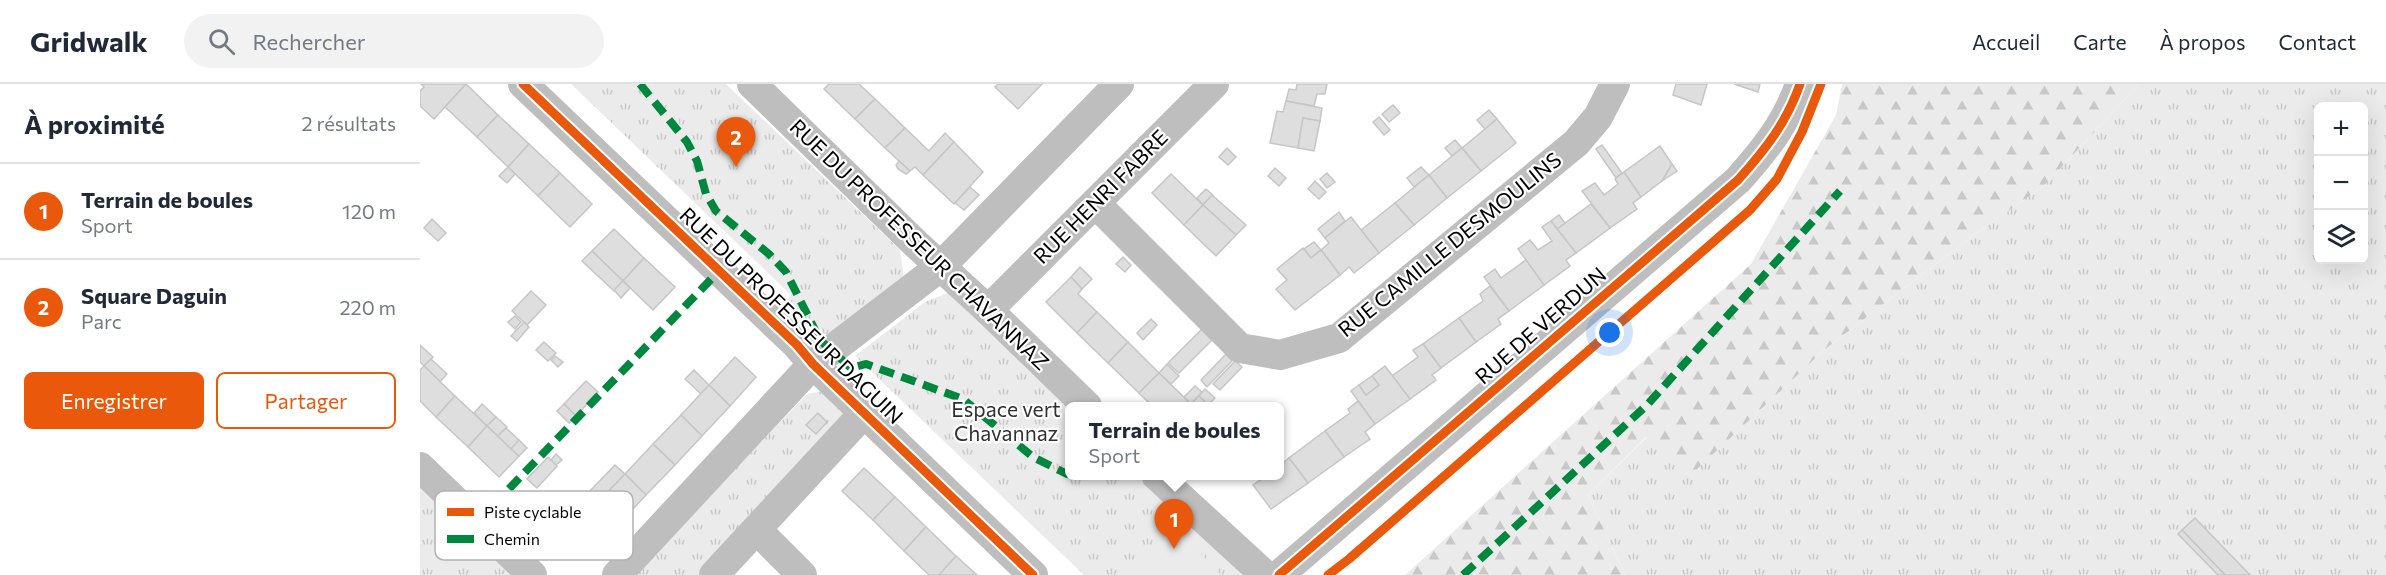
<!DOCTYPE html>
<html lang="fr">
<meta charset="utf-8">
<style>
:root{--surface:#fff;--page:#f2f2f3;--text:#1f2937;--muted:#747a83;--line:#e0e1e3;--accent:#ea580c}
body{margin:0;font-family:Commissioner,sans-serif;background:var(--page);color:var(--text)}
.controls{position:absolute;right:18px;top:18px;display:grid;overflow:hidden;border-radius:9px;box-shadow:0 6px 24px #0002}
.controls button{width:54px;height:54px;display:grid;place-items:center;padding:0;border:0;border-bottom:2px solid var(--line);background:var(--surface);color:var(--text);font:30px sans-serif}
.you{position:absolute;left:1190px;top:249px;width:21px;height:21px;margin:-15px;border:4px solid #fff;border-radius:50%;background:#1a73e8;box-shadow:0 0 0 9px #1a73e833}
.badge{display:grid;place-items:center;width:39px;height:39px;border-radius:50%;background:var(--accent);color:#fff;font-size:20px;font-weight:700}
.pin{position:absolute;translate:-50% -50px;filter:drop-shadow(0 2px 3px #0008)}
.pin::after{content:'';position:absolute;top:32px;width:21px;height:18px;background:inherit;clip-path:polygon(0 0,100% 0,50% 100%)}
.popup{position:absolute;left:645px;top:318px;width:219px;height:78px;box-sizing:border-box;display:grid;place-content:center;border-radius:9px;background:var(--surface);filter:drop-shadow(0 2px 4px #0005);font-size:20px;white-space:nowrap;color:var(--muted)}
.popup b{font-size:22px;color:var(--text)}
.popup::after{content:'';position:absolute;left:50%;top:100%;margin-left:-12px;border:12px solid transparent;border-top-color:var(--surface)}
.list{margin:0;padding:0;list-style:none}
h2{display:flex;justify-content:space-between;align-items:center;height:78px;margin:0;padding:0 24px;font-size:26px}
h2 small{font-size:20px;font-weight:400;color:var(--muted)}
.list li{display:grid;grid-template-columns:39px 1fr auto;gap:18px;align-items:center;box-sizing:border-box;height:96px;padding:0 24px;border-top:2px solid var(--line)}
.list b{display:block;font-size:22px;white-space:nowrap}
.list p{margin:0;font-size:20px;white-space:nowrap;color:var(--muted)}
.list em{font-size:20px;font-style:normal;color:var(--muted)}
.actions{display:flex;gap:12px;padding:18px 24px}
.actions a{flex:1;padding:14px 0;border:2px solid var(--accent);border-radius:9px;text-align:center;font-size:21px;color:var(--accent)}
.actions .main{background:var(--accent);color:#fff}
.icon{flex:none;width:33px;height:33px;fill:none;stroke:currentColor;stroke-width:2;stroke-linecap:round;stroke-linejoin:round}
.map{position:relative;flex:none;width:1966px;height:491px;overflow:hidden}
header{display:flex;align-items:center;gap:36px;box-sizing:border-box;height:84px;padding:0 30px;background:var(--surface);border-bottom:2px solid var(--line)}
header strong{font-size:28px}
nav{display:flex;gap:33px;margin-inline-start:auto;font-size:21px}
.search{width:420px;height:54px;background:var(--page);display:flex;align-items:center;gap:15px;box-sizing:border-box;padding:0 21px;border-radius:33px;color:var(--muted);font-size:22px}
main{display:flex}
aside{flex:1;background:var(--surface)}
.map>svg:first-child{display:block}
</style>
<header>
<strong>Gridwalk</strong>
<div class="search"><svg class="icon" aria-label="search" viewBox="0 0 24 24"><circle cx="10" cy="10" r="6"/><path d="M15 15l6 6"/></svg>Rechercher</div>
<nav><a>Accueil</a><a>Carte</a><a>À propos</a><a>Contact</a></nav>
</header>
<main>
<aside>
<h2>À proximité<small>2 résultats</small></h2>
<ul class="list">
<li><span class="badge">1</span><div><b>Terrain de boules</b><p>Sport</p></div><em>120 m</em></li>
<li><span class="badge">2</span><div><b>Square Daguin</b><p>Parc</p></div><em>220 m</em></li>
</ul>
<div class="actions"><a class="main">Enregistrer</a><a>Partager</a></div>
</aside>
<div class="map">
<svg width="1966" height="491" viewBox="0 0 1966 491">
<defs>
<pattern id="grass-tufts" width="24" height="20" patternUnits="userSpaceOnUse" patternTransform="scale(1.5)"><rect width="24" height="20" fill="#ebebeb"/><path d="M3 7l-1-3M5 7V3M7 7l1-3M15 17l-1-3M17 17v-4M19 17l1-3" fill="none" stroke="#c8c8c8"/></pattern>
<pattern id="forest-firs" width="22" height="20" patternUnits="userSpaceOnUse" patternTransform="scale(1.5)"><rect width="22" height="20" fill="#ebebeb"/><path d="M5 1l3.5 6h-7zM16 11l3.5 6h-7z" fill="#c8c8c8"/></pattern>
</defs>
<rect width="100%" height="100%" fill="#fff"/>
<g fill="url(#grass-tufts)" fill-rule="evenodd">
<path d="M151 0H306L480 166 484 194 410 249C385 259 377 242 361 225L371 211Z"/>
<path d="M1719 0H1966V491H1205L1168 411 1227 353 1273 388 1404 266 1547 156 1624 102ZM1898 22H1944V176H1898Z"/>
<path d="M530 208 649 322V392H725L826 491H664L435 272 505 218Z"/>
<path d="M403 307 424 330 281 491H214L387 310Z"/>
<path d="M0 383 112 491H0Z"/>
</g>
<path fill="url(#forest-firs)" d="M1422 0H1719L1624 102 1547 156 1404 266 1273 389 1226 353 1168 411 1205 491H985L1331 180 1416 31Z"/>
<path fill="#ebebeb" d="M756 443 800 490 799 491H713L709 487Z"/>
<g fill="#dedede" stroke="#c6c6c6" stroke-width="1.5">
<path d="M1 0H46L14 35 0 22V7L4 3Z"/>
<path d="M46 0 78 31 57 53 25 23Z"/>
<path d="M409 0H439L455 15 435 35 404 5Z"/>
<path d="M578 0H622L598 25 575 3Z"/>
<path d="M877 0H907L905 10H897L894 22 866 17 869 5 876 6Z"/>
<path d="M1256 0H1287L1281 21 1253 11Z"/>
<path d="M1314 0H1340L1338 8Z"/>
<path d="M455 15 485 44 465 64 435 35Z"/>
<path d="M866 17 902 24 900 37 883 34 878 64 850 59 857 27 863 28Z"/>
<path d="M973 21 980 29 969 38 962 30Z"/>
<path d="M1069 26 1077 35 1065 45 1057 36Z"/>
<path d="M78 31 109 60 88 83 57 53Z"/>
<path d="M959 33 970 46 964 51 953 38Z"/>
<path d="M883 34 900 37 894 67 878 64Z"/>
<path d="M1077 35 1096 59 1061 87 1042 64Z"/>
<path d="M485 44 509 67 525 49 534 58 503 91 495 83 490 87 465 64Z"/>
<path d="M1035 56 1042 64 1032 72 1025 64Z"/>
<path d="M534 58 563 88 534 120 503 91Z"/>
<path d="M109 60 140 89 118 112 88 83Z"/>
<path d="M1182 61 1202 89 1196 94 1176 65Z"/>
<path d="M1240 62 1252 80 1242 97 1221 113 1204 88Z"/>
<path d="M807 64 816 73 808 81 799 73Z"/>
<path d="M1042 64 1061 87 1027 114 1009 91Z"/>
<path d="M479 77 490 87 486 90 478 85 476 81Z"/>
<path d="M1252 80 1257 87 1242 97 1248 87Z"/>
<path d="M88 83 95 90 87 99 79 92Z"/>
<path d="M1001 83 1009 91 994 103 987 94Z"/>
<path d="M855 84 866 94 859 102 848 92Z"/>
<path d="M1204 88 1221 113 1213 119 1217 125 1190 144 1162 107 1175 99 1184 111 1198 100 1195 95Z"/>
<path d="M140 89 172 120 150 143 118 112Z"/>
<path d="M907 89 915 98 907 104 900 95Z"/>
<path d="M751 90 783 121 764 141 732 109Z"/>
<path d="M1009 91 1027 114 994 141 975 119Z"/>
<path d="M895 97 906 108 899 115 888 105Z"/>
<path d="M550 103 559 111 544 126 535 119Z"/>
<path d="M786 105 793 111 783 121 777 114Z"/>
<path d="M792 111 826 141 816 151 783 121Z"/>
<path d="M975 119 994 141 959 169 941 146Z"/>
<path d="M1171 120 1190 144 1156 169 1137 145Z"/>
<path d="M783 121 816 151 796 172 764 141Z"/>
<path d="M919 128 925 137 905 154 898 145Z"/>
<path d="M1139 131 1145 139 1137 145 1131 137Z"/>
<path d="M931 133 959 169 934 189 929 183 920 191 901 166 909 159 905 154Z"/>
<path d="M12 135 26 149 18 157 4 144Z"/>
<path d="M1131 137 1156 169 1146 176 1150 182 1124 201 1098 165 1110 156 1118 166 1132 157 1122 143Z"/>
<path d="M194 145 224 174 203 197 172 167Z"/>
<path d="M894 158 901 166 891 174 884 165Z"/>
<path d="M883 164 891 174 901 166 920 191 875 226 856 205 867 196 857 185Z"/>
<path d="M172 167 203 197 194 207 162 177Z"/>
<path d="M703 173 711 181 705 188 696 180Z"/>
<path d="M224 174 255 203 233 226 203 197Z"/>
<path d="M1106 176 1124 201 1089 227 1064 193 1075 185 1081 194Z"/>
<path d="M660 183 672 195 662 205 651 193Z"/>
<path d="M651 193 662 205 658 210 677 228 657 249 626 218Z"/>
<path d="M203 197 210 204 201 214 194 206Z"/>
<path d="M1070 202 1089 227 1078 235 1081 240 1056 258 1039 234 1063 217 1060 210Z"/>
<path d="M111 207 126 221 107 241 92 227Z"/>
<path d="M677 228 708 258 688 279 657 249Z"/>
<path d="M95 232 101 238 95 245 88 238Z"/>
<path d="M1039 234 1056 258 1021 284 1003 260Z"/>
<path d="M731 235 737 241 723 256 717 249Z"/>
<path d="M104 238 109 243 97 257 91 252Z"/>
<path d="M782 245 793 255 759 289 748 279Z"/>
<path d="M124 258 136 269 128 277 116 266Z"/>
<path d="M708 258 739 289 719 309 688 279Z"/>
<path d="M1003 260 1021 284 1012 291 1016 296 990 315 972 292 998 273 993 266Z"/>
<path d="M0 261 13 273 4 282 0 278Z"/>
<path d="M806 270 812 277 787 303 781 296Z"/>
<path d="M135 272 143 278 138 283 131 276Z"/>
<path d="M315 273 336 293 310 322 289 301Z"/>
<path d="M11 275 27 290 20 298 4 282Z"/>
<path d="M815 277 822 283 800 306 793 300Z"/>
<path d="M747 280 759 292 751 300 739 289Z"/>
<path d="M4 282 35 312 16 333 0 317V286Z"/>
<path d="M965 282 990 315 955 340 931 307 939 301 946 311 959 301 952 292Z"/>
<path d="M274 286 289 301 281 310 265 295Z"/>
<path d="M739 289 771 320 768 322H732L719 309Z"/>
<path d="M952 292 959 301 946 311 939 301Z"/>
<path d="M166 297 178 308 156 332 144 320Z"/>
<path d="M289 301 310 322 282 352 261 331Z"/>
<path d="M775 302 782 308 771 320 764 313Z"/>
<path d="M785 305 795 314 788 321 779 312Z"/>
<path d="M35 312 67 342 48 363 16 333Z"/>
<path d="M779 312 788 321 768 322 771 320Z"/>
<path d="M938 317 955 340 945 348 950 355 924 373 905 347 930 329 928 325Z"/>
<path d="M62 320 76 333 67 342 54 329Z"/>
<path d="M144 320 156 332 149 339 137 327Z"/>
<path d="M398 329 407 338 396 350 386 341Z"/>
<path d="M261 331 282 352 255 381 233 360Z"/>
<path d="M76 333 87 343 78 352 67 342Z"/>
<path d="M67 342 99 372 79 393 48 363Z"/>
<path d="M86 344 99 356 91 365 78 352Z"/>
<path d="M905 347 924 373 888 399 869 374Z"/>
<path d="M99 356 107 364 99 372 91 365Z"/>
<path d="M233 360 255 381 226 411 205 390Z"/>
<path d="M136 370 142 376 136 381 131 376Z"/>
<path d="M128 373 137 382 117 404 107 395Z"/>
<path d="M869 374 888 399 851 425 833 401 846 392H859V382Z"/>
<path d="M195 381 205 390 177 419 167 410Z"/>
<path d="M444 384 475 413 453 436 422 407Z"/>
<path d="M205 390 226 411 199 440 177 419Z"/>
<path d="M167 410 177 419 160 438 150 428Z"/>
<path d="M475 413 506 443 484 467 453 436Z"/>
<path d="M177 419 199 440 172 470 150 449Z"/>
<path d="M1775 434 1830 491H1805L1762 446Z"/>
<path d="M506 443 536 472 519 491H509L484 467Z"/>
<path d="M1762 446 1805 491H1798L1758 450Z"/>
<path d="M536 472 557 491H519Z"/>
</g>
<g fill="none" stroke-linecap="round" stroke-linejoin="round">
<g stroke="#bebebe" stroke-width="30">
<path d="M103 0 377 261 393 280 613 491"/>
<path d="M332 0 496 160 568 226 667 322"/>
<path d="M676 120 820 264 860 271 919 254 1156 59 1178 33 1195 0"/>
<path d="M568 226 794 0"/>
<path d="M0 383 112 491"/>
<path d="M737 392 845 491"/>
<path d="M337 446 382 491"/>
<path d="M197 491 393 280 520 183 699 0"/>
<path d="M294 491 444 329"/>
<path d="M859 491 1318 96C1345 66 1367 38 1380 0"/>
</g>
<g stroke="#00873e" stroke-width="8" stroke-dasharray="15 8" stroke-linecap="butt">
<path d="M220 0 267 58 277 77 286 110 296 127 349 170 366 188 400 256 431 284 446 280 543 315 613 373 649 391"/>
<path d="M57 438 299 187"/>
<path d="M1043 491 1227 321 1420 107"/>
</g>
<g stroke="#fff" stroke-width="13">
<g id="cycleway">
<path d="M103 0 377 261 393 280 613 491"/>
<path d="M859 491 1318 96C1345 66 1367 38 1380 0"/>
<path d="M908 491 929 475 1330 126 1357 95 1382 48 1401 0"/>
</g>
</g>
<use href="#cycleway" stroke="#e8590c" stroke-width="9"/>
</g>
<g text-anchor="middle" stroke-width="4.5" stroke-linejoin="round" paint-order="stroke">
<g font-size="21" fill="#000" stroke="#fff">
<text transform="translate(681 113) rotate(-45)" y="7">RUE HENRI FABRE</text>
<text transform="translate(499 161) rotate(44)" y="7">RUE DU PROFESSEUR CHAVANNAZ</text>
<text transform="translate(1030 161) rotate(-39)" y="7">RUE CAMILLE DESMOULINS</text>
<text transform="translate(371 232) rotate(44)" y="7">RUE DU PROFESSEUR DAGUIN</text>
<text transform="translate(1121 242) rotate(-41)" y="7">RUE DE VERDUN</text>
</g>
<g font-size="21" fill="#313131" stroke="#fff">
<text x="586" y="333">Espace vert<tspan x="586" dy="24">Chavannaz</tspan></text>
</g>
</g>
<rect x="15" y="407" width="198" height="69" rx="9" fill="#fff" stroke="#b2b2b2" stroke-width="1.5"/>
<rect x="27" y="424" width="27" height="8" fill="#e8590c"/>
<rect x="27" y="451" width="27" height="8" fill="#00873e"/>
<g font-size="16" fill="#000">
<text x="64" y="434">Piste cyclable</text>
<text x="64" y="461">Chemin</text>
</g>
</svg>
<div class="controls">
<button>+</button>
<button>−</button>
<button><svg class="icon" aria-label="layers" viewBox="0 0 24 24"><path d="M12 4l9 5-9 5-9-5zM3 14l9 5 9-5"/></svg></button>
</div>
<div class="you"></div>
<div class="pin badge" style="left:754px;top:465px">1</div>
<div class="popup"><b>Terrain de boules</b>Sport</div>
<div class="pin badge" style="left:316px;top:83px">2</div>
</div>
</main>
